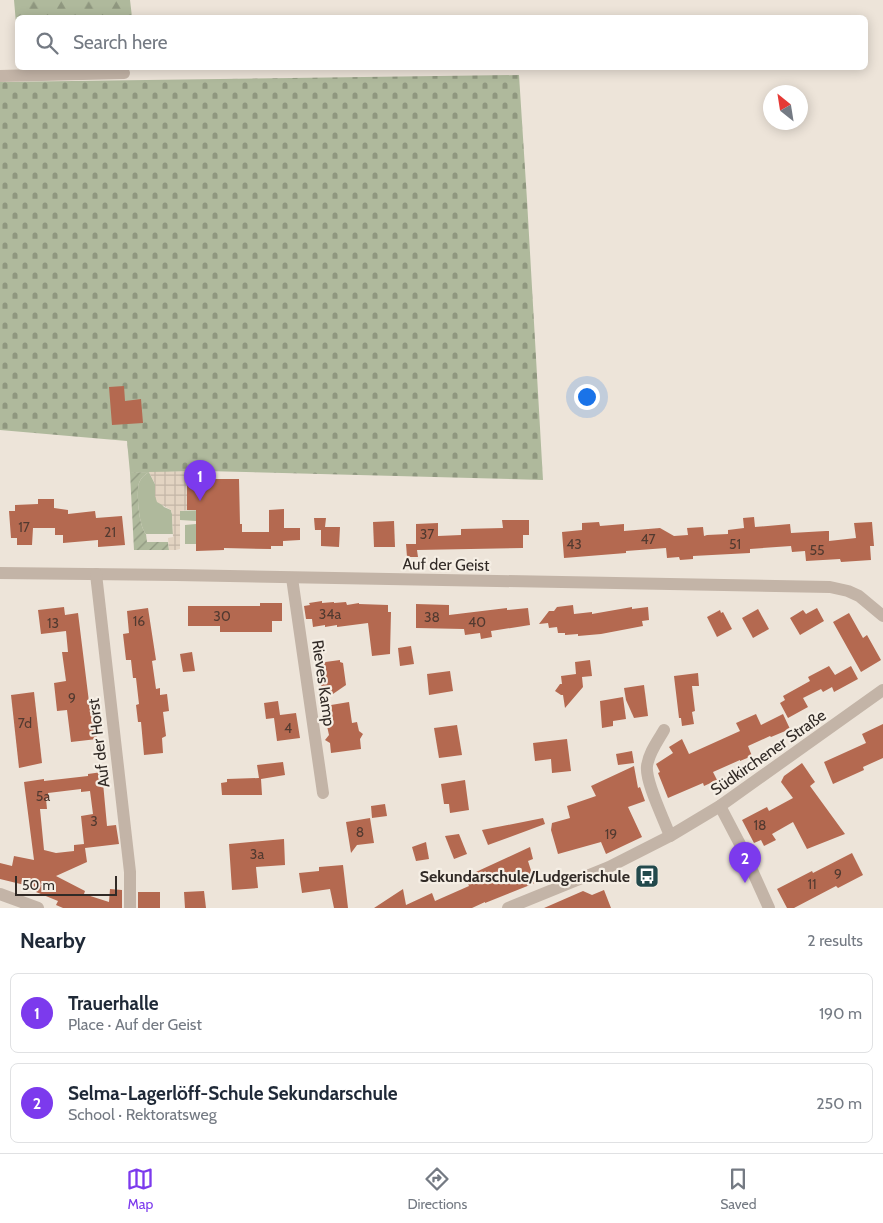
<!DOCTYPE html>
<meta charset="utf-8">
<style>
:root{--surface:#fff;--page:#f2f2f3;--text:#1f2937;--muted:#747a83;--line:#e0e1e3;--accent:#7c3aed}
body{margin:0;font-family:Cabin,sans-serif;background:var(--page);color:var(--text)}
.compass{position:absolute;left:763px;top:85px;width:45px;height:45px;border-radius:50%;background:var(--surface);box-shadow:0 2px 12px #0003;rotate:330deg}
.scale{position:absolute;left:15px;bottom:12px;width:102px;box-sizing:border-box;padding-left:5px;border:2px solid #312a26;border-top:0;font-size:14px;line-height:18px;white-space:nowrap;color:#312a26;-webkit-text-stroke:4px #f5eee4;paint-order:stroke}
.you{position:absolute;left:586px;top:396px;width:18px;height:18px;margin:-12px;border:4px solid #fff;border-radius:50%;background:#1a73e8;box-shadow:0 0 0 8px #1a73e833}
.badge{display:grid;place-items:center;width:32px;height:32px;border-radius:50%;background:var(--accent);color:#fff;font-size:16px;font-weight:700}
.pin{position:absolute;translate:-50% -41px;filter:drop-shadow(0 1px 2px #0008)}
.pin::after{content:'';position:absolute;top:26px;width:18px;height:15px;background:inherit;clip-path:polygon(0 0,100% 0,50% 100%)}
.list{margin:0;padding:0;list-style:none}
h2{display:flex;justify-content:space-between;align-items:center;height:65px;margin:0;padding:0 20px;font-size:21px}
h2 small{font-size:16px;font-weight:400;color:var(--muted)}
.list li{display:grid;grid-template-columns:32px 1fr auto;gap:15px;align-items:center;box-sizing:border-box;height:80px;margin:0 10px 10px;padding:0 10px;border:1px solid var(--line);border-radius:8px}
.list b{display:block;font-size:19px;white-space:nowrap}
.list p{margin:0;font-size:16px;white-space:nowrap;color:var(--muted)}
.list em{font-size:16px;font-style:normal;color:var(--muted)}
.icon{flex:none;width:28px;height:28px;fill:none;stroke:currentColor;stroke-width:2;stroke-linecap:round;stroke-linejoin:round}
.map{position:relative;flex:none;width:883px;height:908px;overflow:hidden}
.search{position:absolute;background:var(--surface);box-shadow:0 2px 12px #0003;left:15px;right:15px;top:15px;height:55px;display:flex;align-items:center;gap:12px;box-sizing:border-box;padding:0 18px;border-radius:8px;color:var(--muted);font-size:19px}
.sheet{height:245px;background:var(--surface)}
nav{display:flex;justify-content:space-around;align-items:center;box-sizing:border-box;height:70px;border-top:1px solid var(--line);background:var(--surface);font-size:14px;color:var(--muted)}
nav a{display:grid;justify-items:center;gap:2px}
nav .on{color:var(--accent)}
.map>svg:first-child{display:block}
</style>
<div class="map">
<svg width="883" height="908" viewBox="0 0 883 908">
<defs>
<pattern id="forest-firs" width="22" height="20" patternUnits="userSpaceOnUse" patternTransform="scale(1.25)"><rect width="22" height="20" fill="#afb99c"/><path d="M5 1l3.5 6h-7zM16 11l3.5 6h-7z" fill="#8f977f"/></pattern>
<pattern id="cemetery-stones" width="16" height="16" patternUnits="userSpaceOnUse" patternTransform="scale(1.25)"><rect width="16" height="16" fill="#afb99c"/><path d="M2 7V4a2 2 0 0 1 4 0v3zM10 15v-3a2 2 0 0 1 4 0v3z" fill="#8f977f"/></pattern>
<pattern id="garden-furrows" width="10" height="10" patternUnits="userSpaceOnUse" patternTransform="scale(1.25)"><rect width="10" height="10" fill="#afb99c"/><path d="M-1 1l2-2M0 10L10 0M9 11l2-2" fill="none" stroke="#8f977f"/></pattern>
<pattern id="plaza-grid" width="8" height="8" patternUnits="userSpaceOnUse" patternTransform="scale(1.25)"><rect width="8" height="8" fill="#e3d4c2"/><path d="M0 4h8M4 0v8" fill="none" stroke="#c3b6a7"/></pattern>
</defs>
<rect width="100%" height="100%" fill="#ede4d9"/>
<g fill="#afb99c">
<path d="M149 472 155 484V496L164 507 171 510 172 514 173 534H146C139 527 136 494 139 483 141 478 144 475 149 472Z"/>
<path d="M205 510 196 521 180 520V511Z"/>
<path d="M196 524 197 544H185V525Z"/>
</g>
<path fill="url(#forest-firs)" d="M14 0H130L132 17 18 18 17 35Z"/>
<path fill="url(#cemetery-stones)" d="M519 75 527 200 543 480 205 471 130 473 127 441 0 430V82Z"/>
<path fill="url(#garden-furrows)" d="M149 472C144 475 141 478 139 483 136 494 139 527 146 534L147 542H168L169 550H134L130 473Z"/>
<path fill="url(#plaza-grid)" d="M205 471 206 484H187V510L180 511V549L176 550H169L168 538 173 537 172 514 171 510 157 502 155 496V484L149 472Z"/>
<g fill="#b46950" fill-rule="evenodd">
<path d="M124 386 125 401 141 399 143 423 112 425 109 387Z"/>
<path d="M206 479H239L240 524H242V532H269V510L284 509V528H300V540L283 541V546H271V549L224 548V550L196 551V510H187V484H206Z"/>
<path d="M38 499H54V508L68 510V514L95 511 96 518 122 516 125 545 98 547V540L63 543V535H55V528H33L32 545H17V538H11L9 511H15V505L38 504Z"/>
<path d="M754 517 755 527 790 524 791 533 826 531H829V541L856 538 854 523 872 522 874 546H870L871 560 841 562 840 559 806 561 805 551 792 552 791 546 750 549V553L693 556V559L680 560 679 557 667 558 666 548 626 551V553L564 558 562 532 582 530V523L599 522 600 526 624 524V531L660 528 674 536 688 535 687 528 703 527 704 536 707 535 728 534V530L744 528 743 518Z"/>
<path d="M314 518H326L325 527H340L339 547 321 546V530H315Z"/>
<path d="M502 520H529V535H523V548L417 550 418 557H407L406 544H416V524L438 523V536L461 535V529L503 528Z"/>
<path d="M394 521 395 547H374L373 522Z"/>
<path d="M322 601V603L334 602V603L346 602 347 605 359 603V604L388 605V612H391L390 654 372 656 368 623 337 627V625L325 627V625L313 627 312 619H306L304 606 310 605 309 603Z"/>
<path d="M260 603H282V621H272V632H220V626H188V606H260Z"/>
<path d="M416 604 449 605V615L507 608V610L528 608 530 625 491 631 492 637 481 639 480 633 465 635 464 629 416 628Z"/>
<path d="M573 605 574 614 592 612V614L632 607V609L648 607 649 620 642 621 643 626 601 634 578 636V634L565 635V633H558L557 627 549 628 548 623 539 624 549 611H554L557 607Z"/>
<path d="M64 607 65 615 78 613 90 710 92 709 97 739 71 742 67 710 57 711 54 683 66 681 62 652H68L66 631 41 634 38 610Z"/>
<path d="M148 608 156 660 152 661 156 689 160 688V695L167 694 169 711 163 712 166 736 162 738 163 753 144 755 141 722H138L136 705 139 704 136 678H133L131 660H126L123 634 129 633 127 611Z"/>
<path d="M817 608 824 621 800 635 790 618 803 610 806 614Z"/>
<path d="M758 609 769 629 753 638 742 618Z"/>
<path d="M720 610 721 613 723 612 732 629 717 637 707 617Z"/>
<path d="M849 613 863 638 867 635 881 660 861 672 833 622Z"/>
<path d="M411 646 414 664 400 666 398 648Z"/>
<path d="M192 652 195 671 183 672 180 654Z"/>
<path d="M340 660V662L343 663 346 685 330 696 329 691 322 692 318 663Z"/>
<path d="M590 660 592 676 582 677 583 687 565 708 563 695H561L555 691 560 684H562L561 676 576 674 575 662Z"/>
<path d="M829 666 835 675 851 666 858 679 834 692 832 687 823 692 821 689 803 698 808 707 788 718 780 703 785 700 783 696 810 681 808 677Z"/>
<path d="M450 671 453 691 429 695 427 674Z"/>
<path d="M698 673 699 686H692L695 711 692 712 694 724 682 726 681 718H679L674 676Z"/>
<path d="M644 685 648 716 634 718 626 700 624 688Z"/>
<path d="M34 692 42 763 19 768 11 695Z"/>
<path d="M623 697 626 719 613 721V726L602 728 600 701Z"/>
<path d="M278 701 280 715 296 713 300 738 277 741 274 718 266 719 264 703Z"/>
<path d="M349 702 352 723 357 722 359 731 363 734 360 739 361 749 331 753 330 743 325 740 329 735 327 726 333 725 331 705Z"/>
<path d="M756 714 761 725 783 714 790 729 771 737 770 736 748 746 752 756 740 761V760L713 772 717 780 704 786 703 783 668 798 658 773 660 772 656 764 673 753 669 747 682 739 689 754 740 731 736 723Z"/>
<path d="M883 724V758L863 767 864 770 833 784 824 762 866 743 862 734Z"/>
<path d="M457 725 462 755 439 758 434 728Z"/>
<path d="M567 739 571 771 552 773 551 759 535 761 533 743Z"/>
<path d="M632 751 634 763 618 765 616 754Z"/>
<path d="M283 762 285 775 261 779 262 795H222L221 783 227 782V779L259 778 257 765Z"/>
<path d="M802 763 815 782 810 786 845 834 807 849 793 822 772 834 776 840 764 846 761 840 754 843 742 820 767 807 769 811 793 798 781 782 784 776Z"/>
<path d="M634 766 638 788 640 787 645 801 628 807 642 837 606 854 601 842 558 854 551 830 552 823 570 818 567 806 596 796 591 786Z"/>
<path d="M102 772 107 826 116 825 119 844 85 848 87 862 56 876 85 891 84 894 109 902 110 889 122 890V908H63L56 905 58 901 36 892 37 888 0 879V863L12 866 14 856 34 860 24 782 44 779V781L88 776V774ZM81 789V792L90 791 93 814 81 816 84 844 74 845V851L56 853 44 850 40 809H47L46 799 48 798V793Z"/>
<path d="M465 780 469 810 450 813 449 804H444L441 784Z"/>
<path d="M385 804 387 816 372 818 371 806Z"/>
<path d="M370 818 374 843 357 845 351 853 346 822Z"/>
<path d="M543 818 545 824 488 845 482 830Z"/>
<path d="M459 834 467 854 454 859 445 836Z"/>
<path d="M284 839 285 865 256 867 258 888 232 890 229 844Z"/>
<path d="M426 842 429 859 416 861 412 847Z"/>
<path d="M530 847 533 859 528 861 535 883 485 903V902L472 908H374L403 889 406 905 432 893 435 901 469 886 465 877Z"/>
<path d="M852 853 863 875 838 888 836 886 794 908H787L777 889 812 871 813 873Z"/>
<path d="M343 865 348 908H334L330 889 302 893 299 873 319 871V867Z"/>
<path d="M604 890 611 908H544L583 891 592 895Z"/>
<path d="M204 891 206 908H185L184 892Z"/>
<rect x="138" y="892" width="22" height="16"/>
</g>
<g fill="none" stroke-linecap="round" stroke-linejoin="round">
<g stroke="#c3b4a7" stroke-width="12">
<path d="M0 76 124 73"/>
<path d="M0 573 176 575 830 587 848 591 859 596 883 616"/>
<path d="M96 574 130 872V908"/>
<path d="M292 578 323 793"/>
<path d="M664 730C658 741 649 752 647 766 645 782 664 819 670 836"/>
<path d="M720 806 742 848 769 908"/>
<path d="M0 894 38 908"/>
<path d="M508 908 609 867 670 836 720 806 883 690"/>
</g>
</g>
<defs>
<g id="bus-square" transform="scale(1.25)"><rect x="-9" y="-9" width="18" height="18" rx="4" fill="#22494c" stroke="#f5eee4"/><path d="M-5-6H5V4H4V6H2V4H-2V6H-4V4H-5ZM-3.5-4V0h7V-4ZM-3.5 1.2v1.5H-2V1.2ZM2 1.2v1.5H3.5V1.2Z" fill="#fff"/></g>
</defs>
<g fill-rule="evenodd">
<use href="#bus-square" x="647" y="876"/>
</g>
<g text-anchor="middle" stroke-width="4.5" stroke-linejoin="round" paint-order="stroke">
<g font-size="14" fill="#523a30">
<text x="24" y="532">17</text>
<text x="110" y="537">21</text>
<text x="427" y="539">37</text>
<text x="648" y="544">47</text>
<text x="574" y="549">43</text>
<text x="735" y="549">51</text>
<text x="817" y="555">55</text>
<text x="330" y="619">34a</text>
<text x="222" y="621">30</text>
<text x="432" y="622">38</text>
<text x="139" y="626">16</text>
<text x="477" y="627">40</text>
<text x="53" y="628">13</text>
<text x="72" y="703">9</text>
<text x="25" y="728">7d</text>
<text x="288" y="733">4</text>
<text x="43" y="801">5a</text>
<text x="94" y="826">3</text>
<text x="760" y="830">18</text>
<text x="360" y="837">8</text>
<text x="611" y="839">19</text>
<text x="257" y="859">3a</text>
<text x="838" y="879">9</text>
<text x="812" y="889">11</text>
</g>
<g font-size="16" fill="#312a26" stroke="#f5eee4">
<text transform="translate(446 564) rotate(1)" y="6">Auf der Geist</text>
<text transform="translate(324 683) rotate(82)" y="6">Rieves Kamp</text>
<text transform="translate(98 743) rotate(-97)" y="6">Auf der Horst</text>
<text transform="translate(768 752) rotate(-35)" y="6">Südkirchener Straße</text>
</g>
<g font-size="16" font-weight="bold" fill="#312a26" stroke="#f5eee4" text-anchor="end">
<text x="630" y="882">Sekundarschule/Ludgerischule</text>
</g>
</g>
</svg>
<svg class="compass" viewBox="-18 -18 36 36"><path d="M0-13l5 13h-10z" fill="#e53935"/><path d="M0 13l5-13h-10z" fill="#747a83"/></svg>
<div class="scale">50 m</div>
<div class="you"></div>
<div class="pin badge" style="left:200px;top:501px">1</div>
<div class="pin badge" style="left:745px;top:883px">2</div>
<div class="search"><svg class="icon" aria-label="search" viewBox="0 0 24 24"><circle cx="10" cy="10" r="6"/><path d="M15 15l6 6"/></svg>Search here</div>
</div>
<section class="sheet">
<h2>Nearby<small>2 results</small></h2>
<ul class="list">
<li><span class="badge">1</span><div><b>Trauerhalle</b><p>Place · Auf der Geist</p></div><em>190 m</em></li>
<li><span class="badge">2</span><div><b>Selma-Lagerlöff-Schule Sekundarschule</b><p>School · Rektoratsweg</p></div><em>250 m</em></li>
</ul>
</section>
<nav>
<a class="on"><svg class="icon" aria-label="map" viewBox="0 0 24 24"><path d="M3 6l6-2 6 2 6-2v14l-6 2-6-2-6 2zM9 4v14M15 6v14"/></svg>Map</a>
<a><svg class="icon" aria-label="directions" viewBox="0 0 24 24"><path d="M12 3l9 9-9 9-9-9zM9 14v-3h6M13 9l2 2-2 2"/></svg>Directions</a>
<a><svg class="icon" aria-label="saved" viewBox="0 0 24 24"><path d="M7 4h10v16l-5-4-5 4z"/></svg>Saved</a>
</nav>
